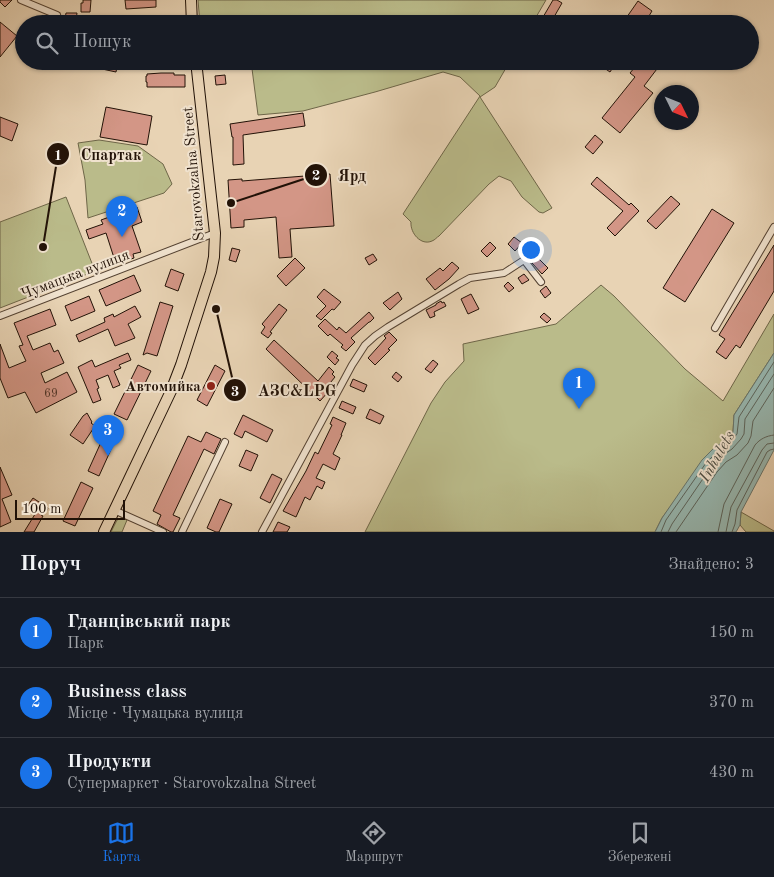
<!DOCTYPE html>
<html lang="uk">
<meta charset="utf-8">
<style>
:root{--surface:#171b24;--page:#242831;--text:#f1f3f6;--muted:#9ea1a6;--line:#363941;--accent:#1a73e8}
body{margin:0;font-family:"Old Standard TT",serif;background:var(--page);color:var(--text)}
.compass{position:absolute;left:654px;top:85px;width:45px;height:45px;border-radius:50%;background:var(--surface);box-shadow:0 1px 4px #0004;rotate:133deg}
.scale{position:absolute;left:15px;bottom:12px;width:110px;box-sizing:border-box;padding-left:5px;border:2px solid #221207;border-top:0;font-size:14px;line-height:18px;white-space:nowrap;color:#221207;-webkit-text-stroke:4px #f0e2ce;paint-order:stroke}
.you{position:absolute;left:530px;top:249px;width:18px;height:18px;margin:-12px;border:4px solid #fff;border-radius:50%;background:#1a73e8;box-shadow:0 0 0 8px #1a73e833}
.badge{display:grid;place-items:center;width:32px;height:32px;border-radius:50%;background:var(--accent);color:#fff;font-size:16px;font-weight:700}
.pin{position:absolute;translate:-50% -41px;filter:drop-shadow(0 1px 2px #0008)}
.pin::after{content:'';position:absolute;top:26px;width:18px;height:15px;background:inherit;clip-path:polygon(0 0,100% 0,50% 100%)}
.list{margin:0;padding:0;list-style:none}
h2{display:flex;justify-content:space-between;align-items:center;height:65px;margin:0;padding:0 20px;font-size:21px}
h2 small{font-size:16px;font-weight:400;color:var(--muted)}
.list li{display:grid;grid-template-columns:32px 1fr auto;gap:15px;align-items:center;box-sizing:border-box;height:70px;padding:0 20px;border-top:1px solid var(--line)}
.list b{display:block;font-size:19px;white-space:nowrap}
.list p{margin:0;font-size:16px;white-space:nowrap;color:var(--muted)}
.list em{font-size:16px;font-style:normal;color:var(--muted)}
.icon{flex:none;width:28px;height:28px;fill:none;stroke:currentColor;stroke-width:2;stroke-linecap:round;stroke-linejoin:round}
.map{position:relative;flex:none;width:774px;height:532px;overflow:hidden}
.search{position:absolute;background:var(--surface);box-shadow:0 1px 4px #0004;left:15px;right:15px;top:15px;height:55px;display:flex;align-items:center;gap:12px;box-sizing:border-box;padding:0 18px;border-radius:28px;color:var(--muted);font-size:19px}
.sheet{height:275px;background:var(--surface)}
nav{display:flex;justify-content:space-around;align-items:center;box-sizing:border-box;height:70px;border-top:1px solid var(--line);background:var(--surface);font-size:14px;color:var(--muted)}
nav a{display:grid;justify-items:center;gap:2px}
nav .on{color:var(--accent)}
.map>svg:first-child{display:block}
</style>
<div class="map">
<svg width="774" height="532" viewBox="0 0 774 532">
<rect width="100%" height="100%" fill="#e8d3b4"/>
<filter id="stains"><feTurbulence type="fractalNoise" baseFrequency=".004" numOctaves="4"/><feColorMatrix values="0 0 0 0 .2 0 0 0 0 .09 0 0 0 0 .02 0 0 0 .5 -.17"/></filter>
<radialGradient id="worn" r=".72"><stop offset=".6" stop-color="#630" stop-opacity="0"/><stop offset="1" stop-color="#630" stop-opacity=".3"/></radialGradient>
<g fill="#babb8a" stroke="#6e6648">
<path d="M198 0H546L532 24H200Z"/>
<path d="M251 61H510L495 87 480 97 552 208 543 213 539 212 522 197 511 181 499 176 489 184 439 236C437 237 435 240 432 241 421 246 410 233 411 222L403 214 480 96 460 77 443 72 375 92 303 111 258 115Z"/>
<path d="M99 140 138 146 163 164 172 184 164 193 88 218 85 180 78 143Z"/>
<path d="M66 197 95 271 0 308V222Z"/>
<path d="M601 285 614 296 685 369 723 401 774 314V353L734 415 733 432 725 441 715 447 662 518 655 532H365L431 403 445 382 464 361 463 344 556 324Z"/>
<path d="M741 512 774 531V532H746L740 525Z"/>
<path d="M121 518 127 520 122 532H111L117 520Z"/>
</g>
<path fill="#97b7b0" stroke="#68756c" d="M774 353V450L741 512 740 525 736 532H655L662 518 702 460 715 447 725 441 733 432 734 415Z"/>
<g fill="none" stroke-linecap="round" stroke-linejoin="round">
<g stroke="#5c645c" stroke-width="1">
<path d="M661 532 666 520 706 463 718 451 728 445 737 434 739 417 774 362"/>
<path d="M668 532 672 524 711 467 722 456 732 449 741 439 744 434 745 419 774 374"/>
<path d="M676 532 717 472 726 462 737 455 748 443 751 436 753 421 774 388"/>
<path d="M718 532 724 504 755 445C760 439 766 436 774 435"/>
<path d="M726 532 731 507 762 450 767 444 774 443"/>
<path d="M732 532 735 524 737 510 767 452 770 450 774 449"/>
</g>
</g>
<g fill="#d39686" stroke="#221207">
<path d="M0 0H12L5 7 0 2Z"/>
<path d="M83 0H91L90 12H81V3H83Z"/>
<path d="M125 0H156V7L126 9Z"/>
<path d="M553 0H557L562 3 550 24H539Z"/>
<path d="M638 1 652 11 644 24H622Z"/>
<path d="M66 13H77L76 20 65 19Z"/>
<path d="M0 22 17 36 0 57Z"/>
<path d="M79 61H118L116 72 79 64Z"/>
<path d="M594 61H617L610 72Z"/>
<path d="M640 61H663L644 86 653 93 620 133 602 118 635 77 630 73Z"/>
<path d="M161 73H174V75H185V87H147V82H146V76H147V74Z"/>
<path d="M225 75 226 84 216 85 215 76Z"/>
<path d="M106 107 152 116 147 145 100 137Z"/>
<path d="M303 113 305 126 243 135 244 164 233 165V137H232L230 124Z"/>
<path d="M0 117 18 124 12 141 0 136Z"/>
<path d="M595 135 603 142 593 154 585 147Z"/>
<path d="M330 174 334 226 290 229 292 257 279 258 276 217 244 220V227L231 228 228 180 242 179V181Z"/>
<path d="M597 177 629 205 631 203 639 211 615 236 607 228 623 211 591 184Z"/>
<path d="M671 196 680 204 656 229 647 221Z"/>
<path d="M137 207 142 222 132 226 141 252 133 254 134 258 116 264 106 233 89 239 86 230 103 224 101 220 112 216 115 225 128 220 125 211Z"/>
<path d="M712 209 734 223 685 302 663 288Z"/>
<path d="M514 237 522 243 515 251 508 244Z"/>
<path d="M490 242 496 248 487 257 481 251Z"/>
<path d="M774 245V291L740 348 736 345 726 359 716 352 725 339 719 335Z"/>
<path d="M232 248 240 250 236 262 229 260Z"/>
<path d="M373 254 377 260 369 265 365 258Z"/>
<path d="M295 258 305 268 286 286 277 276Z"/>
<path d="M538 258 548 268 542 274 532 263Z"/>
<path d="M452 262 459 268 449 279 435 290 426 279 440 268 443 271Z"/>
<path d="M171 269 184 274 178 291 165 286Z"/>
<path d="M524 274 529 280 522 284 518 278Z"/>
<path d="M134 275 141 291 106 306 99 290Z"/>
<path d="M508 282 514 288 509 292 504 286Z"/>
<path d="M546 286 551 293 545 298 540 291Z"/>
<path d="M324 289 341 302 334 310 332 309 321 320 316 316 326 306 317 297Z"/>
<path d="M398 292 402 299 390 310 383 303Z"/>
<path d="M471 294 479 309 468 314 461 299Z"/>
<path d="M89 296 95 311 71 321 65 306Z"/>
<path d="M441 301 442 303 444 302 446 306 434 312 435 316 430 318 426 310 436 305V304Z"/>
<path d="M160 302 173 306 157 356 147 353 143 355Z"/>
<path d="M279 304 287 310 270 332 272 333 268 338 261 333 265 327 262 324Z"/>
<path d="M135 306 141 317 128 324 135 338 115 346 108 329 79 342 76 335 105 322 104 318 113 314 114 317Z"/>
<path d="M50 309 56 325 27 336 33 350 50 343 54 352 58 350 64 363 41 373 45 383 67 372 77 392 36 413 25 392 8 398 0 378V344L9 368 26 361 19 346 23 345 14 323Z"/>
<path d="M369 312 374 318 370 322H369L351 338 355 342 346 351 341 347 343 345 330 334 328 336 318 326 325 319 337 330 339 327 346 333Z"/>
<path d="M544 313 551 319 547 323 540 317Z"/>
<path d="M389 332 397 340 388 349 390 350 375 365 368 358 386 338 384 336Z"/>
<path d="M274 340 318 381 329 367 334 372 332 374 335 377 326 388 329 391 320 401 266 349Z"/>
<path d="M332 351 338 356 336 358 339 360 335 365 327 357Z"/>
<path d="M128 353 131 360 119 365 121 368 114 371 120 385 113 388 108 375 96 380 99 388 97 389 101 400 93 403 78 367 92 360 95 367Z"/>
<path d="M433 360 438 364 431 373 425 369Z"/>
<path d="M138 365 151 371 127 420 114 414Z"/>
<path d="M215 365 225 371 207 406 197 400Z"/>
<path d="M396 372 402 377 398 382 392 377Z"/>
<path d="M353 379 367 385 364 392 350 386Z"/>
<path d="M342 401 356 407 353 414 339 408Z"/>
<path d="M370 409 384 416 380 424 366 418Z"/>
<path d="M87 413 92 422 91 423 95 426 83 444 70 435 83 416Z"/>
<path d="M243 415 273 430 267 442 245 431 242 438 234 434Z"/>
<path d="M333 417 346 423 341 435H342L333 454 340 458 335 470 323 464 316 478 325 482 322 489 317 486 310 500 305 497 296 517 283 511 306 471 315 452 318 454 332 425 330 424Z"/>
<path d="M107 429 118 434 99 476 88 471Z"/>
<path d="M206 432 221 439 214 454 204 449 173 515 180 518 173 532H171L157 524 161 515 153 511 188 436 201 442Z"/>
<path d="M246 450 258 455 251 471 239 466Z"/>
<path d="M0 467 12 495 2 499 11 522 0 527Z"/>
<path d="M272 474 282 479 270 503 260 498Z"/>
<path d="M81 482 93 488 75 526 63 521Z"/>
<path d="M33 498 48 508 46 512 43 511 41 515 43 516 34 532H24L37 511 28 505Z"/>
<path d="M220 499 232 504 219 532H216L207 528Z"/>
<path d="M278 522 290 527 287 532H273Z"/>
</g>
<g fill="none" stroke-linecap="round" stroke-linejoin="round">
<g stroke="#544232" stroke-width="8">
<g id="street">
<path d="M21 0 57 15"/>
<path d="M0 316 215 233"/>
<path d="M715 328 774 227"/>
<path d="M114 510 163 532"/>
<path d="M182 532 225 442"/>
<path d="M262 532 352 365 365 345 375 336 388 327 459 284 470 278 504 273 524 260 541 282"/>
</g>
</g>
<g stroke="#221207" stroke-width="12">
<g id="primary">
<path d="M191 0 192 24"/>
<path d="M104 532 171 391 181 365 211 272 214 257 215 233 196 61"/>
</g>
</g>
<use href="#street" stroke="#f0e2ce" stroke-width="6"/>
<use href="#primary" stroke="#e8d3b4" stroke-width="10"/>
</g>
<circle fill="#8f2418" stroke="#f0e2ce" stroke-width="2" cx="211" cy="386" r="5"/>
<g text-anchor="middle" stroke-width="4" stroke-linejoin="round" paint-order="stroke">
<g font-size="12" fill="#4e3327">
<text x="51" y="397">69</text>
</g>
<g font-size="15" fill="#221207" stroke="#f0e2ce">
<text transform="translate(193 174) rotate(-95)" y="5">Starovokzalna Street</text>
<text transform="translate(75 274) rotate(-21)" y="5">Чумацька вулиця</text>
</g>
<g font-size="15" font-weight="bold" fill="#221207" stroke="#f0e2ce" text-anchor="end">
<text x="201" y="391">Автомийка</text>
</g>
<g font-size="16" font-style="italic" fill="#4b4c42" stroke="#f0e2ce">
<text transform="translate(716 456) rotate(-60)" y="6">Inhulets</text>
</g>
</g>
<path fill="none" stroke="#221207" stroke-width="2" d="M43 247L58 154M231 203L316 175M216 309L235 390"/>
<g fill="#221207" stroke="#f0e2ce" stroke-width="2">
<circle cx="43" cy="247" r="5"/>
<circle cx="231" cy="203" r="5"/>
<circle cx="216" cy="309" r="5"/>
<circle cx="58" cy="154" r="12"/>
<circle cx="316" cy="175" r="12"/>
<circle cx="235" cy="390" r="12"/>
</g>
<g font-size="15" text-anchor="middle" font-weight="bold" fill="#fff">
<text x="58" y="160">1</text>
<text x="316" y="180">2</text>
<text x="235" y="396">3</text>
</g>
<g font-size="16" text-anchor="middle" font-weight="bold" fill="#221207" stroke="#f0e2ce" stroke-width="4" stroke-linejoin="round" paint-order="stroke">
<text x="111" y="160">Спартак</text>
<text x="352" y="181">Ярд</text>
<text x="297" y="396">АЗС&amp;LPG</text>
</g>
<rect width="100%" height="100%" filter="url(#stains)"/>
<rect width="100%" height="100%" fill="url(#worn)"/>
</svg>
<svg class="compass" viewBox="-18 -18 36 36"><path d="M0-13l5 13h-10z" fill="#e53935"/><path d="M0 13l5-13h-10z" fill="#9ea1a6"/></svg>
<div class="scale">100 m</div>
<div class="you"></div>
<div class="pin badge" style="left:579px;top:409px">1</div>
<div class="pin badge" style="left:122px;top:237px">2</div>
<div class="pin badge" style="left:108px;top:456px">3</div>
<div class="search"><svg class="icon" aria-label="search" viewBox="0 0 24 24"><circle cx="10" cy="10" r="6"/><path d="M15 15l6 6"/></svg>Пошук</div>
</div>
<section class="sheet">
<h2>Поруч<small>Знайдено: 3</small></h2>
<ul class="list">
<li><span class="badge">1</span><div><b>Гданцівський парк</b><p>Парк</p></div><em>150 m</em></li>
<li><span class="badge">2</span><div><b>Business class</b><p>Місце · Чумацька вулиця</p></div><em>370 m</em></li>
<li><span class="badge">3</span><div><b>Продукти</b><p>Супермаркет · Starovokzalna Street</p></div><em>430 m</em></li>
</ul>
</section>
<nav>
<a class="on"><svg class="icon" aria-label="map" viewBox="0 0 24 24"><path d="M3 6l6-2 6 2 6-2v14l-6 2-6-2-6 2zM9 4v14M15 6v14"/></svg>Карта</a>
<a><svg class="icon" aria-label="directions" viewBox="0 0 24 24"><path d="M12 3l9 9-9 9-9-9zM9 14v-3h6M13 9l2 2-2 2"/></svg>Маршрут</a>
<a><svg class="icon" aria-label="saved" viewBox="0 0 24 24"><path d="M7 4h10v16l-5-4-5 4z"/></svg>Збережені</a>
</nav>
